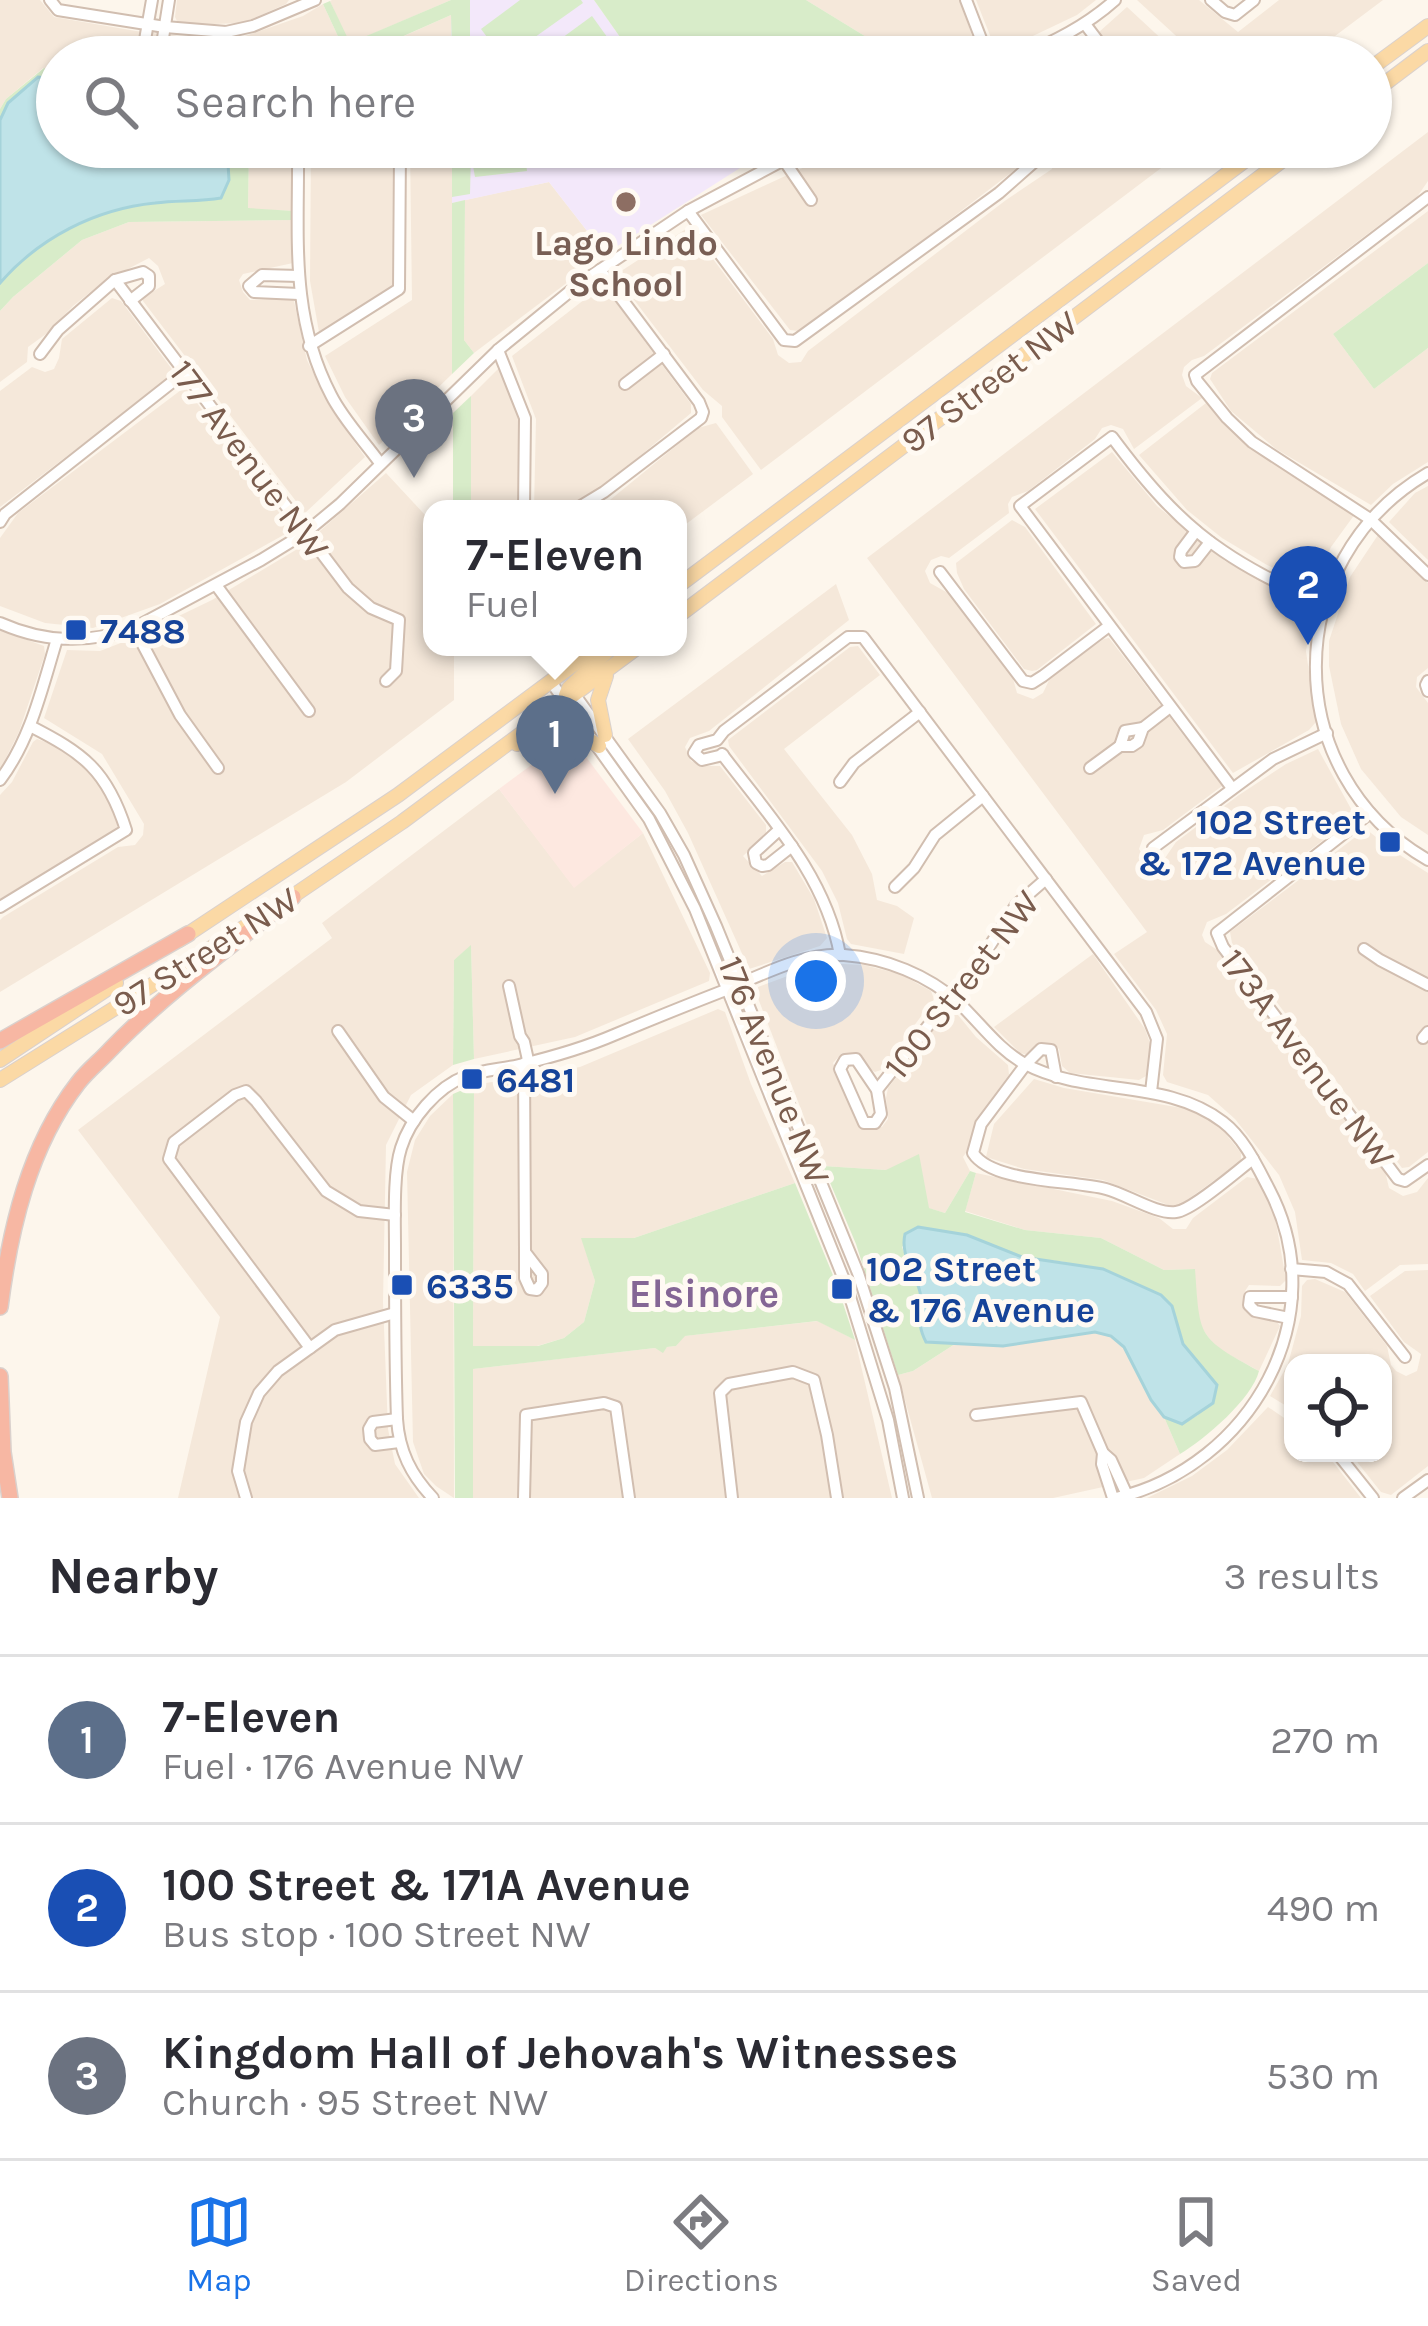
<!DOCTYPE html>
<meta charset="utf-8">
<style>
:root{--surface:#fff;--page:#f2f2f3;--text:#2b2b33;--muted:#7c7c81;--line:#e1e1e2;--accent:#1a73e8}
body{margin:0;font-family:Karla,sans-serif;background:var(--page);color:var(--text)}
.controls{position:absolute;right:36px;bottom:36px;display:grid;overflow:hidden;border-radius:24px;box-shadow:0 3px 9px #0004}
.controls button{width:108px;height:108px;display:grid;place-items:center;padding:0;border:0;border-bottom:3px solid var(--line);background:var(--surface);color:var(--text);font:60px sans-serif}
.you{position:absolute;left:816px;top:981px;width:42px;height:42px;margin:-30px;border:9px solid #fff;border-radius:50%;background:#1a73e8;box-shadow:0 0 0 18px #1a73e833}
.badge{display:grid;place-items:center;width:78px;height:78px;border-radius:50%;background:var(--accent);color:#fff;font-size:39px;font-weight:700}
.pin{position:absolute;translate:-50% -99px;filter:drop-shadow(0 3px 6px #0008)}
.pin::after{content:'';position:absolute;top:63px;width:42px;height:36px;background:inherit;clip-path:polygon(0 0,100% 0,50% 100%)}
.popup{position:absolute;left:423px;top:500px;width:264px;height:156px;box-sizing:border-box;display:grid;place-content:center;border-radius:24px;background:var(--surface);filter:drop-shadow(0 3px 9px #0005);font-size:39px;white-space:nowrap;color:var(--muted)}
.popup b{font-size:45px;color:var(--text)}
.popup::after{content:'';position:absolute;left:50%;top:100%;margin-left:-24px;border:24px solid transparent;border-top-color:var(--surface)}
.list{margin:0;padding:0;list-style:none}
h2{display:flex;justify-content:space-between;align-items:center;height:156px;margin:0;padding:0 48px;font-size:51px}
h2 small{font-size:39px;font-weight:400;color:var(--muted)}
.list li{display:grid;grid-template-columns:78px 1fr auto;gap:36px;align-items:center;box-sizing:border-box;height:168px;padding:0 48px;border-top:3px solid var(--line)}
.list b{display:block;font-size:45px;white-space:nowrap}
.list p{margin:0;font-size:39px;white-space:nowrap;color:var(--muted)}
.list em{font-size:39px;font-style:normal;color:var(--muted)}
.icon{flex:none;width:66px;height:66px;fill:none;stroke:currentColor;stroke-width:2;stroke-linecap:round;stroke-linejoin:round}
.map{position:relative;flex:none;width:1428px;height:1498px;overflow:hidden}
.search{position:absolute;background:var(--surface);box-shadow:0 3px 9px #0004;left:36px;right:36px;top:36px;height:132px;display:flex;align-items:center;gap:30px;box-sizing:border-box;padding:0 42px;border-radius:66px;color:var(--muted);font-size:45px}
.sheet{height:660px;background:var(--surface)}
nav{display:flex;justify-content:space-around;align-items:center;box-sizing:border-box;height:168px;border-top:3px solid var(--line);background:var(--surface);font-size:33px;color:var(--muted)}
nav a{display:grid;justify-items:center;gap:6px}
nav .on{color:var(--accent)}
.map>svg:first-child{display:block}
</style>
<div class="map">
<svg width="1428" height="1498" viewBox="0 0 1428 1498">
<rect width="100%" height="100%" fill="#fdf6ec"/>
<g fill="#f5e8da">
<path d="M0 0H40L54 17 136 31 228 42 303 16 323 4 342 45 316 57H57V75L43 68 6 99 0 109Z"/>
<path d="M177 0H289L286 4 243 23 214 24 178 23 175 17Z"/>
<path d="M332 0H451L349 44 330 1Z"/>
<path d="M806 0H960L979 56 876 57 868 38Z"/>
<path d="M976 0H1096L1077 15 997 53Z"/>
<path d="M1137 0H1199L1238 32 1279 0H1383L1307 57H1199Z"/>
<path d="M1127 7 1181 57H1047L1089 41Z"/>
<path d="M451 15V57H357L368 52Z"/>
<path d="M1428 132V181L1417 197 1204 356 1192 360 1184 367 1182 375 1186 386 1202 398 1134 449 1123 429 1111 425 1102 428 1095 439 1028 491 1012 497 1008 504 1009 513 949 558 941 556 931 560 925 571 930 583 948 593 1012 675 1017 693 1033 699 1043 693 1051 676 1104 639 1109 638 1133 669 1222 786 1163 830 1144 835 1139 849 1147 862 1163 861 1176 842 1239 795 1286 764 1318 749 1355 816 1226 914 1207 922 1202 935 1205 942 1219 951 1385 1171 1389 1188 1403 1196 1417 1192 1428 1178V1264L1400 1265 1365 1291 1353 1274 1331 1263 1302 1260 1295 1212 1279 1175 1235 1119 1208 1095 1167 1082 1163 1075 1167 1034 1156 1010 1114 954 1147 932 867 558Z"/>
<path d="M249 147H292L294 211 248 209Z"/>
<path d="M311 147H393L392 287 319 332 310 281Z"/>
<path d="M410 147H452V374L379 445 345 397 325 356 412 300Z"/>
<path d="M848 147H1021L1024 155 1016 169 919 243 798 331 790 330 701 215Z"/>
<path d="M1045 147H1189L761 470 722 417V406L703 390 615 275 689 227 773 339 778 355 789 363 801 362 808 351 1006 200 1052 169 1054 155Z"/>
<path d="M549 182 605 254 474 353 464 340 465 200Z"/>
<path d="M1428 211V263L1333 334 1374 389 1428 348V462L1393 484 1371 505 1276 449 1231 411 1210 379 1212 373Z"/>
<path d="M293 220V263L243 274 239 280 243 292 250 300 290 298 294 301 307 360 331 409 365 457 305 513 143 301V298L165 284 158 266 149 258 103 282 73 306 46 334 28 347 27 362 0 382V311L13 297 82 240 129 222Z"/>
<path d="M603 285 691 404V413L602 488 565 509H534L536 419 512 356Z"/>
<path d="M112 298 121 301 174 372 172 376 0 507V391L32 367 45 372 54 369 59 358 62 339Z"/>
<path d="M500 367 520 421 517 509H471V396Z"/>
<path d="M185 387 290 527 289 532 160 604 93 628 45 623 0 606V538L18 513Z"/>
<path d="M1206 403 1235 435 1270 461 1355 514 1331 547 1312 586 1267 565 1222 538 1187 510 1139 455Z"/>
<path d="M716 423 753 474 678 530V509H599L698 428Z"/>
<path d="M1112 452 1157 506 1225 561 1313 609 1306 651 1316 722 1309 730 1233 773 1035 509Z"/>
<path d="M386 473 426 516 432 517V647H454V700L346 782 0 992V920L3 917 118 847 135 845 143 835 144 824 102 754 44 718 67 650 100 651 131 639 212 600 304 545Z"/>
<path d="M1428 486V560L1389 522 1415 493Z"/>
<path d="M1012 520 1025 527 1096 624 1037 670 1032 671 1024 669 964 589 957 573 956 563Z"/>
<path d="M1378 535 1428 583V668L1417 677 1416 687 1428 703V835L1401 817 1361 769 1341 724 1329 666V641L1350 577Z"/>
<path d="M836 584 849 620 709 731 690 738 685 747 691 761 702 766H720L766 825V834L743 856 762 876 785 862H792L814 899 827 938 820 946 749 969 688 833 665 791 628 739Z"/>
<path d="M0 630 44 646 45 654 19 732 0 770Z"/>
<path d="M858 646 880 675 784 749 852 835 872 874 877 900 897 906 914 918 904 954 851 944 847 939 838 903 822 871 729 746 728 740 850 647Z"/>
<path d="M37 739 62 748 82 763 100 785 119 821 116 829 0 899V795L12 782 33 742Z"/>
<path d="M499 789 574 887 643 833 710 973 709 981 575 1037 474 1059 471 946 454 960 453 1065 411 1095 386 1145 383 1302 388 1429 395 1464 419 1498H178L220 1317 78 1130 332 938 322 923Z"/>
<path d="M1366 829 1392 850 1428 873V1152L1409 1167 1402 1168 1232 943 1230 932Z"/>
<path d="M1093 954 1145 1029 1152 1049 1151 1058 1146 1076 1139 1080 1070 1073 1062 1066 1059 1049 1053 1043H1044L1028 1055 1020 1053 994 1027Z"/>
<path d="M843 964 864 965 900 974 931 991 934 999 881 1070 875 1072 869 1069 856 1053H842L833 1063 856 1121 863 1129 882 1127 888 1119 886 1098 888 1088 946 1013 958 1015 976 1037 1008 1065 1009 1075 976 1119 970 1147 963 1157 970 1171 945 1213 928 1208 886 1170 823 1166 756 993 758 987 801 971 821 965Z"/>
<path d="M718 1009 725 1012 751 1084 795 1183 634 1238 582 1239 595 1281 584 1322 564 1338 537 1346H473L474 1085 580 1067Z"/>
<path d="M1034 1079 1064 1088 1188 1109 1218 1124 1241 1153V1161L1176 1208 1103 1180 1024 1169 986 1157 994 1124Z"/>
<path d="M453 1094 454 1498 436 1486 424 1474 413 1442 407 1172 415 1140 430 1116Z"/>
<path d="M976 1173 1112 1201 1159 1218 1173 1229H1186L1193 1218 1247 1177 1258 1179 1274 1211 1286 1280 1280 1286 1249 1285 1245 1291 1243 1304 1245 1311 1254 1316 1275 1319 1280 1326 1259 1371 1215 1347 1199 1324 1194 1269 1164 1270 1101 1238 1025 1230 965 1211Z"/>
<path d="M1428 1270V1466L1391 1495 1381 1492 1350 1453H1383V1363H1293V1410L1270 1396 1288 1364 1301 1316 1302 1286 1307 1280 1315 1279 1345 1292 1387 1346 1391 1365 1396 1371 1406 1376 1417 1371 1421 1354 1404 1342 1370 1296 1405 1271Z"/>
<path d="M818 1321 855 1340 892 1498H473L472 1369 655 1348 663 1352 667 1347 676 1346 684 1336Z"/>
<path d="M1095 1332 1111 1336 1124 1347 1151 1400 1164 1417 1180 1454 1144 1478 1053 1498H932L898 1375 913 1371 955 1344 1003 1346Z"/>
<path d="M1268 1407 1293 1424V1453H1326L1361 1498H1147L1192 1476 1227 1450Z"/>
</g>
<path fill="#fde8e0" d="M553 749 586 757 643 833 574 888 499 789Z"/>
<g fill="#f3e8fa">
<path d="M463 0H594L634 57H451V15Z"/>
<path d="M452 147H741L751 161 605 254 549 182 452 203Z"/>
</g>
<g fill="#d8ecc9">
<path d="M451 0H470V57H452L451 15 356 57H316L342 45 323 4 330 1 350 43Z"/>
<path d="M520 0H581L583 3 507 57H502L481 29Z"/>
<path d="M594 0H806L868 38 876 57H634Z"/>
<path d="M592 16 610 41 588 57H536Z"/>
<path d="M44 68 57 75V147H249L248 208 294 211 293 220 129 222 82 240 13 297 0 311V109L6 99Z"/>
<path d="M452 147H524L527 171 475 177 471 155 470 194 452 197Z"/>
<path d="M465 200 464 340 474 353 452 374V203Z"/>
<path d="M1428 263V348L1374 389 1333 334Z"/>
<path d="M471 396V509H453V413Z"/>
<path d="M471 945 474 1059 453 1065 454 960Z"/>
<path d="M474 1085 473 1346H538L564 1338 584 1322 595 1281 581 1238H634L795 1183 837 1285 855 1340 817 1321 685 1336 676 1346 667 1347 663 1353 655 1348 473 1369V1498H455L453 1094Z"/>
<path d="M919 1154 929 1208 945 1213 970 1171 976 1173 965 1212 1025 1230 1101 1238 1164 1270 1195 1269C1200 1338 1197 1337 1259 1371 1252 1399 1205 1439 1180 1454L1164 1417 1183 1424 1198 1415 1217 1385 1183 1344 1172 1306 1161 1295 1065 1262 1022 1257 967 1235 918 1227 902 1247 921 1296 920 1315 926 1342 955 1344 913 1371 898 1375 856 1244 823 1166 886 1170Z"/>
</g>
<g fill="#bfe3e8" stroke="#a5d3da" stroke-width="3">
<path d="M38 77 57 79V147H227L229 180 221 198C199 202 178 200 155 203 95 209 39 238 0 283V120L8 103Z"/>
<path d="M918 1227 967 1235 1022 1257 1103 1269 1161 1295 1172 1306 1183 1344 1217 1385 1213 1403 1182 1424 1164 1417 1151 1400 1124 1347 1111 1336 1095 1332 1003 1346 926 1342C914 1319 925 1313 920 1292 915 1271 900 1256 905 1234Z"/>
</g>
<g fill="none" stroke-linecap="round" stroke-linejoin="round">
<g stroke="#d1beb0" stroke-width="14">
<g id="minor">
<path d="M50 0 58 10 165 27 226 32 253 26 315 0"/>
<path d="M966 0 988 57"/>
<path d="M1211 0 1225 12 1235 15 1254 0"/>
<path d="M1085 24 1110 57"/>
<path d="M142 57 152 0"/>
<path d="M160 57 169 0"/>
<path d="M1018 57C1053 42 1086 26 1115 0"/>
<path d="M298 147C299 234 289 315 331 395 343 419 364 441 380 463"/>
<path d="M783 159 811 200"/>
<path d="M1428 197 1195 375 1197 381 1227 418 1252 442 1370 519 1428 575"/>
<path d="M688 211 784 340 795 341 999 193 1033 163 1032 147"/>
<path d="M299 276 262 275 249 286 254 292 299 294"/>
<path d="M115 280 348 588 371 608 399 620 396 671 386 681"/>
<path d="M309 346 399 289 400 147"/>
<path d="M498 350 525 418 524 509"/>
<path d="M40 354 58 330 115 280 143 272 149 276V286L130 301"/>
<path d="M625 384 664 354"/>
<path d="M1428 473C1279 560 1278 773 1428 860"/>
<path d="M576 509 604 492 701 418 703 412 699 402 600 270"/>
<path d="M0 522 5 514 185 372"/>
<path d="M1196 531 1181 551 1180 557 1184 562 1195 561 1210 542"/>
<path d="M940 572 1023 681 1032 683 1043 676 1109 626"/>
<path d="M216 585 309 711"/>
<path d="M0 623C45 643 88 644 134 628L261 560 305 533 340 504 498 350 579 284 688 211 808 147"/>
<path d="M134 628 180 715 218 768"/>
<path d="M1428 681 1426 685 1428 691"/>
<path d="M551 682 649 819 695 909 847 1287 888 1420 903 1498"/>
<path d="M572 691 660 813 684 855 716 926 858 1273 895 1388 918 1498"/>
<path d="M1120 746 1125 731 1143 728"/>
<path d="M722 754C769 816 826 876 840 955"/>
<path d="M723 755 702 760 694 753 699 745 717 740 724 731 848 637H863L1146 1012 1157 1039 1151 1092"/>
<path d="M1090 768 1120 746H1132L1138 742 1143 728 1170 707"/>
<path d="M0 780C31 739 42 688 57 639"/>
<path d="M840 782 854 763 920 712"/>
<path d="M1232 788 1020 506 1112 437C1144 480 1178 521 1223 551 1255 573 1289 588 1323 605"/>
<path d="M1370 813 1217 933 1223 947 1398 1179 1405 1181 1428 1165"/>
<path d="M779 830 754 853 756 863 762 866 768 865 792 846"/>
<path d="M1153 848 1273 759 1327 733"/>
<path d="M895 887 914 868 935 835 983 796"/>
<path d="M0 907 126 830C107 770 83 753 30 726"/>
<path d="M1364 949 1380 960 1428 985"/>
<path d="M509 986 520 1036 524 1042 528 1060 524 1064 525 1252V1278L530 1289 537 1290 542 1283V1274L525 1252"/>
<path d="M338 1031 384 1097 414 1121"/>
<path d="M1423 1038 1428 1032"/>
<path d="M856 1059 877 1090 881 1114 875 1123H864L840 1069 845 1060Z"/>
<path d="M1056 1077 1051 1050 1041 1049 1026 1064 981 1124 973 1153C992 1183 1072 1180 1106 1189 1126 1194 1157 1215 1176 1212 1193 1210 1238 1170 1253 1159"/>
<path d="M877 1090 951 997 967 981 1016 905 1046 879"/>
<path d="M1291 1269 1326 1272 1348 1284 1405 1357"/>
<path d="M1289 1318 1255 1311 1249 1305 1250 1297H1292"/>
<path d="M310 1348 169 1159 174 1142 235 1095 246 1091 256 1101 326 1191 359 1211 395 1215"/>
<path d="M976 1415 1081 1402 1103 1453 1111 1460 1127 1495"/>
<path d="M397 1419 373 1422 369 1429 370 1439 375 1445 399 1442"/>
<path d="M1103 1453 1102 1464 1113 1498"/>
<path d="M1337 1453 1373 1498"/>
<path d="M246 1498 238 1471 246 1422 259 1393 278 1371 335 1330 395 1313"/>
<path d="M433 1498C411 1475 399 1451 397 1419 395 1362 395 1304 395 1247 395 1219 393 1173 401 1148 410 1119 437 1087 466 1076 483 1070 502 1069 519 1065 552 1057 584 1048 614 1035 650 1020 687 1005 723 991 760 976 803 952 844 955 885 958 928 975 959 1003 981 1024 998 1049 1025 1064 1087 1097 1166 1078 1223 1122 1244 1138 1257 1166 1269 1189 1336 1316 1251 1466 1116 1498"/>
<path d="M524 1498 526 1415 604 1403 616 1407 629 1498"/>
<path d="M732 1498 720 1393 729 1384 793 1372 814 1380 827 1435 837 1498"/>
<path d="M1403 1498 1428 1480"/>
</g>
</g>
<g stroke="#dad1cd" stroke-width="16">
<g id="major">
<path d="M1371 68 1428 26"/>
<path d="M1371 94 1428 51"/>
<path d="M678 586 1263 147"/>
<path d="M678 616 1300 147"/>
<path d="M566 695 569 688 612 647"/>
<path d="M605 735 598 700 606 676"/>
<path d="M517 744C553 730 565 725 599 746"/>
<path d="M287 900 402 822 638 647"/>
<path d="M179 940 398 795 597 647"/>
<path d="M0 1060 116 983"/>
<path d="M0 1080 248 925"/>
</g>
</g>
<g stroke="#dad1cd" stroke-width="18">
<g id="highway">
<path d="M0 1041 188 934"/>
<path d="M0 1307C10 1229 29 1146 78 1083 87 1071 100 1061 110 1050 165 993 231 946 293 897"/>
<path d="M0 1376 3 1452 10 1498"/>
</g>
</g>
<use href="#minor" stroke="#fff" stroke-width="10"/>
<use href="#major" stroke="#fbd9a5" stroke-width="14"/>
<use href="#highway" stroke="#f7b7a3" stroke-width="15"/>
</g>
<circle fill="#8d6e63" stroke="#fffaf3" stroke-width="4.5" cx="626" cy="202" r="12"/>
<g fill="#1a4fb4" stroke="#fffaf3" stroke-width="4.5">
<rect x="64" y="618" width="24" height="24" rx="6"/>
<rect x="1378" y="830" width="24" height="24" rx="6"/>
<rect x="460" y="1067" width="24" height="24" rx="6"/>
<rect x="390" y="1273" width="24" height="24" rx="6"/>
<rect x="830" y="1277" width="24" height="24" rx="6"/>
</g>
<g text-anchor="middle" stroke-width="10" stroke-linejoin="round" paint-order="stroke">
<g font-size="36" font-weight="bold" fill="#785e54" stroke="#fffaf3">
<text x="626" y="255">Lago Lindo<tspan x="626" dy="41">School</tspan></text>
</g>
<g font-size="36" fill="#7a5c4d" stroke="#fffaf3">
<text transform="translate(989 381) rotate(-37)" y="13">97 Street NW</text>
<text transform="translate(250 459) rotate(53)" y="13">177 Avenue NW</text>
<text transform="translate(205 951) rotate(-32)" y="13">97 Street NW</text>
<text transform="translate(961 984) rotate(-52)" y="13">100 Street NW</text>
<text transform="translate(1308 1058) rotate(53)" y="13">173A Avenue NW</text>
<text transform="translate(775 1070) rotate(68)" y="13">176 Avenue NW</text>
</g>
<g font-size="36" font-weight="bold" fill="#164399" stroke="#fffaf3" text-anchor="start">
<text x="100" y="643">7488</text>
<text x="1366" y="834" text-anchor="end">102 Street<tspan x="1366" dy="41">&amp; 172 Avenue</tspan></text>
<text x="496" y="1092">6481</text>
<text x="866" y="1281">102 Street<tspan x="866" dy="41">&amp; 176 Avenue</tspan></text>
<text x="426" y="1298">6335</text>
</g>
<g font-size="39" font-weight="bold" fill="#846695" stroke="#fffaf3">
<text x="704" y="1307">Elsinore</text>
</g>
</g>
</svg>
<div class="controls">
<button><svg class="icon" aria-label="locate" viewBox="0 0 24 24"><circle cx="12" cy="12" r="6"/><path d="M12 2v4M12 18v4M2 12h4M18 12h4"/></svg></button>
</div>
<div class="you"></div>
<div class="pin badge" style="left:555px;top:794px;background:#5c6f8a">1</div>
<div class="popup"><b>7-Eleven</b>Fuel</div>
<div class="pin badge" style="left:1308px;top:645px;background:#1a4fb4">2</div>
<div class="pin badge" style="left:414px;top:478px;background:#6b7280">3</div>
<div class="search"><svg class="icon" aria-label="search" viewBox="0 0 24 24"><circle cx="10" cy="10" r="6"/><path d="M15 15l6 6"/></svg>Search here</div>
</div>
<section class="sheet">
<h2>Nearby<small>3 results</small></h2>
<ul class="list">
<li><span class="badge" style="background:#5c6f8a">1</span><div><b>7-Eleven</b><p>Fuel · 176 Avenue NW</p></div><em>270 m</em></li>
<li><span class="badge" style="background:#1a4fb4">2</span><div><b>100 Street &amp; 171A Avenue</b><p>Bus stop · 100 Street NW</p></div><em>490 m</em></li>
<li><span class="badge" style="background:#6b7280">3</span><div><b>Kingdom Hall of Jehovah's Witnesses</b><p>Church · 95 Street NW</p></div><em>530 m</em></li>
</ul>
</section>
<nav>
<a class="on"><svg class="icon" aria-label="map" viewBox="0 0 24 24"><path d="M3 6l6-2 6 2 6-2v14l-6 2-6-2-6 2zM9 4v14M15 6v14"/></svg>Map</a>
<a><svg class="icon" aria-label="directions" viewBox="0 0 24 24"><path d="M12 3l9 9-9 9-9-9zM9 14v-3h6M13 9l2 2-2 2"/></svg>Directions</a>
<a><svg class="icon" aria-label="saved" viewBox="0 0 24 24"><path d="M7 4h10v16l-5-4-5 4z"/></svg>Saved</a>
</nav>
